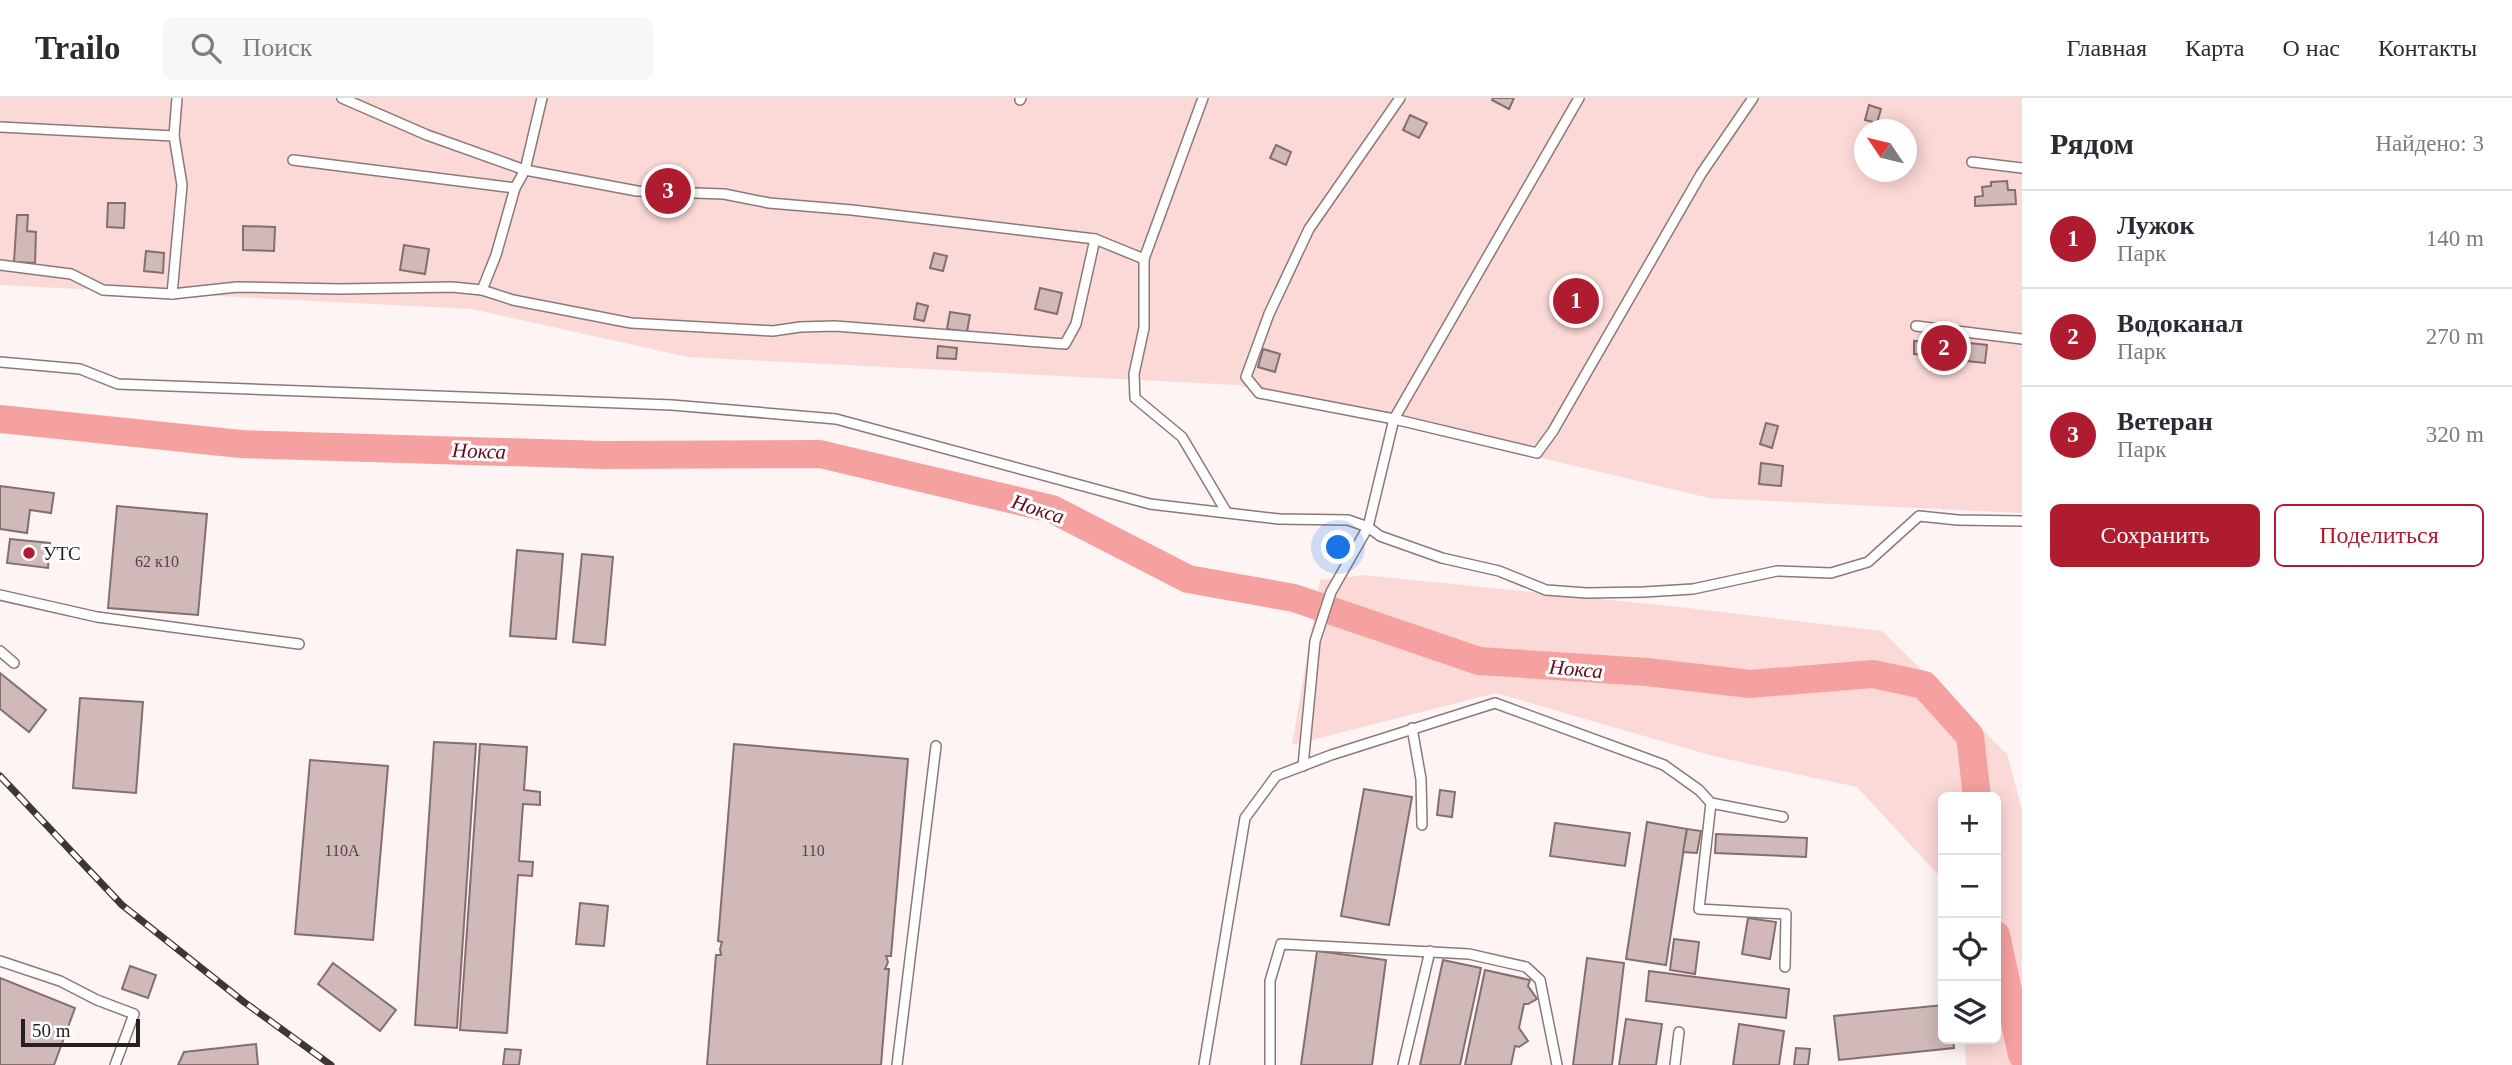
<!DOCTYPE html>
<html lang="ru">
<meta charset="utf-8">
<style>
:root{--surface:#fff;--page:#f7f7f7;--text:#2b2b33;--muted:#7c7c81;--line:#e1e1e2;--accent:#af1c30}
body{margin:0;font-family:"Times New Roman",serif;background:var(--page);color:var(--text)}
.controls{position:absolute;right:21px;bottom:21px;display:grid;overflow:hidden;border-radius:10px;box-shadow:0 4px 18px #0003}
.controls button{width:63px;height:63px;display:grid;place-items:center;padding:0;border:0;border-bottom:2px solid var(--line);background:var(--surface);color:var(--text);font:35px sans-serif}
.compass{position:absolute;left:1854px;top:21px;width:63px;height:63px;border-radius:50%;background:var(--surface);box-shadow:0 4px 18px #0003;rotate:305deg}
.scale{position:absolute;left:21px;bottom:18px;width:119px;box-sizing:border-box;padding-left:7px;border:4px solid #28201f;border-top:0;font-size:19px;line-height:24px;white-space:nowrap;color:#28201f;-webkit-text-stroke:5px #fff;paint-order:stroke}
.you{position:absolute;left:1339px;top:450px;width:24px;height:24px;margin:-18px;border:5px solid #fff;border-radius:50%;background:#1a73e8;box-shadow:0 0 0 10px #1a73e833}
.badge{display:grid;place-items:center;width:46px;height:46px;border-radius:50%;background:var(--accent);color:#fff;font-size:23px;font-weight:700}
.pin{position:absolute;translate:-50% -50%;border:4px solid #fff;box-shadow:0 2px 7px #0006}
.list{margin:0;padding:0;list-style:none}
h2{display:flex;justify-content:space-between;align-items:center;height:91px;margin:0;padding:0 28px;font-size:30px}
h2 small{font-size:23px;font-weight:400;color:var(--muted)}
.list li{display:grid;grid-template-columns:46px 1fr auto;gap:21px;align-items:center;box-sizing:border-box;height:98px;padding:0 28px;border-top:2px solid var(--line)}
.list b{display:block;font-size:26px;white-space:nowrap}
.list p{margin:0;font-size:23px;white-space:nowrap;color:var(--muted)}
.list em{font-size:23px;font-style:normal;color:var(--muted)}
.actions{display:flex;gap:14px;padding:21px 28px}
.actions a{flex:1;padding:16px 0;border:2px solid var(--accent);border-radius:10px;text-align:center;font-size:24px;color:var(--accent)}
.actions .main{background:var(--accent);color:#fff}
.icon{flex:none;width:38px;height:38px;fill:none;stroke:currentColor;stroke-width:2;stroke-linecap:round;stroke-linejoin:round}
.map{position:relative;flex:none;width:2022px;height:967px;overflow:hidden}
header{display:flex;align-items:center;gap:42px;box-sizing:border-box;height:98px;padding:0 35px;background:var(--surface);border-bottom:2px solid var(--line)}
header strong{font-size:33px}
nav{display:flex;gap:38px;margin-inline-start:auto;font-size:24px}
.search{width:490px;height:63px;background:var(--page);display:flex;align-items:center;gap:18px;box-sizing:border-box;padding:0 24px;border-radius:10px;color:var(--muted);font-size:26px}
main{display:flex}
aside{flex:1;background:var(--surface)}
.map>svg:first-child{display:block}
</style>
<header>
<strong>Trailo</strong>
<div class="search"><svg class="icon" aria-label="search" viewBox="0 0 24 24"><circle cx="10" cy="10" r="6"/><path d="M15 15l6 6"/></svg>Поиск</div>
<nav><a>Главная</a><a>Карта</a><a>О нас</a><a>Контакты</a></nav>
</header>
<main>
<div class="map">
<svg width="2022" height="967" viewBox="0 0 2022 967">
<rect width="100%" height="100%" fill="#fef4f4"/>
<g fill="#fbd9d7" fill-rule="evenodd">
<path d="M0 0H2022V415L1709 400 1237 287 688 259 472 211 0 187ZM1864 32H1906V74H1864Z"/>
<path d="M1364 477 1688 510 1882 533 2007 656 2022 712V967H1966L1964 941H1996V699H1943V782L1857 689 1713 658 1496 595 1292 647 1320 482Z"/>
</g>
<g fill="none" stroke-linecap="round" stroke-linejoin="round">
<g stroke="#f5a1a0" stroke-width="28">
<path d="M0 321 241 346 603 357 820 356 1052 411 1188 481 1294 500 1479 563 1647 574 1750 586 1873 576 1924 587 1970 638 1977 699"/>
<path d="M1996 837 2022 957"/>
</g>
</g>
<g fill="#d0b9b8" stroke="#836f6e" stroke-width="2">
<path d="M1493 0H1514L1509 11 1492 2Z"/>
<path d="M1869 7 1881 11 1877 25 1865 22Z"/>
<path d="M1410 17 1427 25 1419 40 1403 32Z"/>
<path d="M1276 47 1291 54 1286 67 1270 60Z"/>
<path d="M2007 83 2008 92H2015L2016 106 1975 108V99L1983 98 1982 89 1991 88V84Z"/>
<path d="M108 105H125L124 130 107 129Z"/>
<path d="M17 117H28L27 133 36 134 35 165 14 164Z"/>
<path d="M243 128 275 129 274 153 243 152Z"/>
<path d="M404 147 429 151 425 176 400 172Z"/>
<path d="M146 153 164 155 163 175 144 173Z"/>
<path d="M934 155 947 158 943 173 930 170Z"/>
<path d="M1040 190 1062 195 1057 216 1035 211Z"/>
<path d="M917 205 928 208 924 223 914 221Z"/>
<path d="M950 214 970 217 967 234 947 231Z"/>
<path d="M1914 243 1929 244 1928 257 1914 256Z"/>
<path d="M1969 245 1987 247 1985 265 1966 263Z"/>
<path d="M938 248 957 250 956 261 937 260Z"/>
<path d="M1263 251 1280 256 1275 274 1258 269Z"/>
<path d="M1766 325 1778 328 1772 350 1760 346Z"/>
<path d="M1761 365 1783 368 1781 388 1759 386Z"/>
<path d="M0 388 54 395 51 415 30 412 27 435 0 431Z"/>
<path d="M117 408 207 416 198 517 108 510Z"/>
<path d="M10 441 50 445 48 470 7 465Z"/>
<path d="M517 452 563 456 556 541 510 538Z"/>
<path d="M582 456 613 459 605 547 573 544Z"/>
<path d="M0 575 46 612 29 634 0 611Z"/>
<path d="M80 600 143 604 136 695 73 690Z"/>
<path d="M434 644 476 646 457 930 415 927Z"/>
<path d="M480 646 527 649 524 692 540 694V707L523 706 519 763 533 764 532 778 518 777 507 935 460 932Z"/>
<path d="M734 646 908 661 891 858H886L888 864 885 871H889L881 967H707L716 857H721L720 851 722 844 718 843Z"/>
<path d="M310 662 388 668 373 842 295 836Z"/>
<path d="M1364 691 1412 699 1389 827 1341 818Z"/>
<path d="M1440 692 1455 694 1452 719 1437 717Z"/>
<path d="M1647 724 1687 731 1666 867 1626 861Z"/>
<path d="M1555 725 1630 735 1625 768 1550 758Z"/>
<path d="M1687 731 1701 733 1697 755 1683 754Z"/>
<path d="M1716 736 1807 740 1806 759 1715 755Z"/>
<path d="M580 805 608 808 604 848 576 846Z"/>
<path d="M1748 820 1776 824 1770 861 1742 856Z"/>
<path d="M1674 841 1699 844 1695 876 1670 872Z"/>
<path d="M1317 853 1386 862 1372 967H1301Z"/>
<path d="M1587 860 1624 865 1612 967H1573Z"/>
<path d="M1443 862 1481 870 1460 967H1420Z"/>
<path d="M333 865 396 912 380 933 318 886Z"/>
<path d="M130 868 156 877 148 900 122 891Z"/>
<path d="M1485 872 1530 882 1528 888 1537 901 1528 906H1524L1519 930 1528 943 1519 949 1515 948 1511 967H1465Z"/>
<path d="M1649 873 1789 891 1786 920 1646 903Z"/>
<path d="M0 880 75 910 54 967H0Z"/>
<path d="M1943 907V941H1953L1954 950 1839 962 1834 918Z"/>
<path d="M1626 921 1662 926 1656 967H1619Z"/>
<path d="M1739 926 1784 933 1779 967H1733Z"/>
<path d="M256 946 258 967H178L184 954Z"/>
<path d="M1796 950 1810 951 1808 967H1794Z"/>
<path d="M505 951 521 952 519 967H503Z"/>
</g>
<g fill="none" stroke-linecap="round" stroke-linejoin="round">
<g stroke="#8d7877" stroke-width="12">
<g id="service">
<path d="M342 0 427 37 525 72 637 93 724 96 769 105 852 112 1095 141 1144 161"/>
<path d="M1203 0 1144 161V230L1134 276 1135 300 1182 339 1227 415 1279 421 1348 422 1368 429 1394 321 1579 0"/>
<path d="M1400 0 1309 131 1269 216 1246 279 1259 295 1394 321 1537 355 1553 333 1701 76 1753 0"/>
<path d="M1020 2 1021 0"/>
<path d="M0 29 174 38"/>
<path d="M293 62 515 90"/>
<path d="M1972 64 2022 70"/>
<path d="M0 167 71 176 103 192 172 196 237 189 341 191 452 189 482 192 496 157 515 90 525 72 542 0"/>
<path d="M482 192 513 202 631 225 773 233 800 229 835 228 1065 246 1076 226 1095 141"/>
<path d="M172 196 182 87 174 38 177 0"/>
<path d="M1916 228 2022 241"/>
<path d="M0 264 80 271 118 286 672 307 836 321 1150 406 1227 415"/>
<path d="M0 497 97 519 299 546"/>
<path d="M0 553 14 565"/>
<path d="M1412 630 1421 681 1422 727"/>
<path d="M1303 668 1315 543 1331 494 1368 429 1380 438 1442 460 1499 473 1546 492 1587 495 1644 494 1693 491 1777 473 1831 475 1868 464 1919 418 1958 422 2022 423"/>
<path d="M1711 705 1699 811 1786 816 1785 869"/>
<path d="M0 863 60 883 97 902 134 916 115 967"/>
<path d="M897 967 936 648"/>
<path d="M1204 967 1245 720 1276 678 1331 657 1495 605 1664 667 1699 692 1711 705 1783 719"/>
<path d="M1270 967V883L1281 846 1469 856 1526 869 1540 882 1557 967"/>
<path d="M1403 967 1430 853"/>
<path d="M1675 967 1679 934"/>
</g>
</g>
<use href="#service" stroke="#fff" stroke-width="9"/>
<g stroke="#3e3635" stroke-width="7">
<path id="rail" d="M0 678 122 807 244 904 331 967"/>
</g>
<use href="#rail" stroke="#fff" stroke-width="4.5" stroke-dasharray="13" stroke-linecap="butt"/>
</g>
<circle fill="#af1c30" stroke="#fff" stroke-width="2.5" cx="29" cy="455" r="7"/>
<g text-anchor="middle" stroke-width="6" stroke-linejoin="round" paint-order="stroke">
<g font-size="16" fill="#524645">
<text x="157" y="469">62 к10</text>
<text x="342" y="758">110А</text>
<text x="813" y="758">110</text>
</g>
<g font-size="19" fill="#28201f" stroke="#fff" text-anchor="start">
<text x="43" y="462">УТС</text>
</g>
<g font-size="21" font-style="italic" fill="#670917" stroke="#fff">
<text transform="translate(479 353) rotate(2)" y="7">Нокса</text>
<text transform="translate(1038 411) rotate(18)" y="7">Нокса</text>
<text transform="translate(1576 571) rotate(5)" y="7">Нокса</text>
</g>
</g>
</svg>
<div class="controls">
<button>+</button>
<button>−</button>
<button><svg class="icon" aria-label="locate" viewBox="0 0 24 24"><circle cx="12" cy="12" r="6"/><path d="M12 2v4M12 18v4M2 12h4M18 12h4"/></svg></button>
<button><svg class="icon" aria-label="layers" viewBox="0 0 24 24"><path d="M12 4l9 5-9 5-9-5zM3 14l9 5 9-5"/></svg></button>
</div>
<svg class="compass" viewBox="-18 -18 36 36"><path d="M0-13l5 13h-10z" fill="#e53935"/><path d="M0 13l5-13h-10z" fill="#7c7c81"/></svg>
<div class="scale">50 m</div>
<div class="you"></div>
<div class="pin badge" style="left:1576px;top:203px">1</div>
<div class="pin badge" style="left:1944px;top:250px">2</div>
<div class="pin badge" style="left:668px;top:93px">3</div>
</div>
<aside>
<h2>Рядом<small>Найдено: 3</small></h2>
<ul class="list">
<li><span class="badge">1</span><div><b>Лужок</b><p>Парк</p></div><em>140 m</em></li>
<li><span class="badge">2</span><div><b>Водоканал</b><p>Парк</p></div><em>270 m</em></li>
<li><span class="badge">3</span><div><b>Ветеран</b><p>Парк</p></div><em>320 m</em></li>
</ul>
<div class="actions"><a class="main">Сохранить</a><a>Поделиться</a></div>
</aside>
</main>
